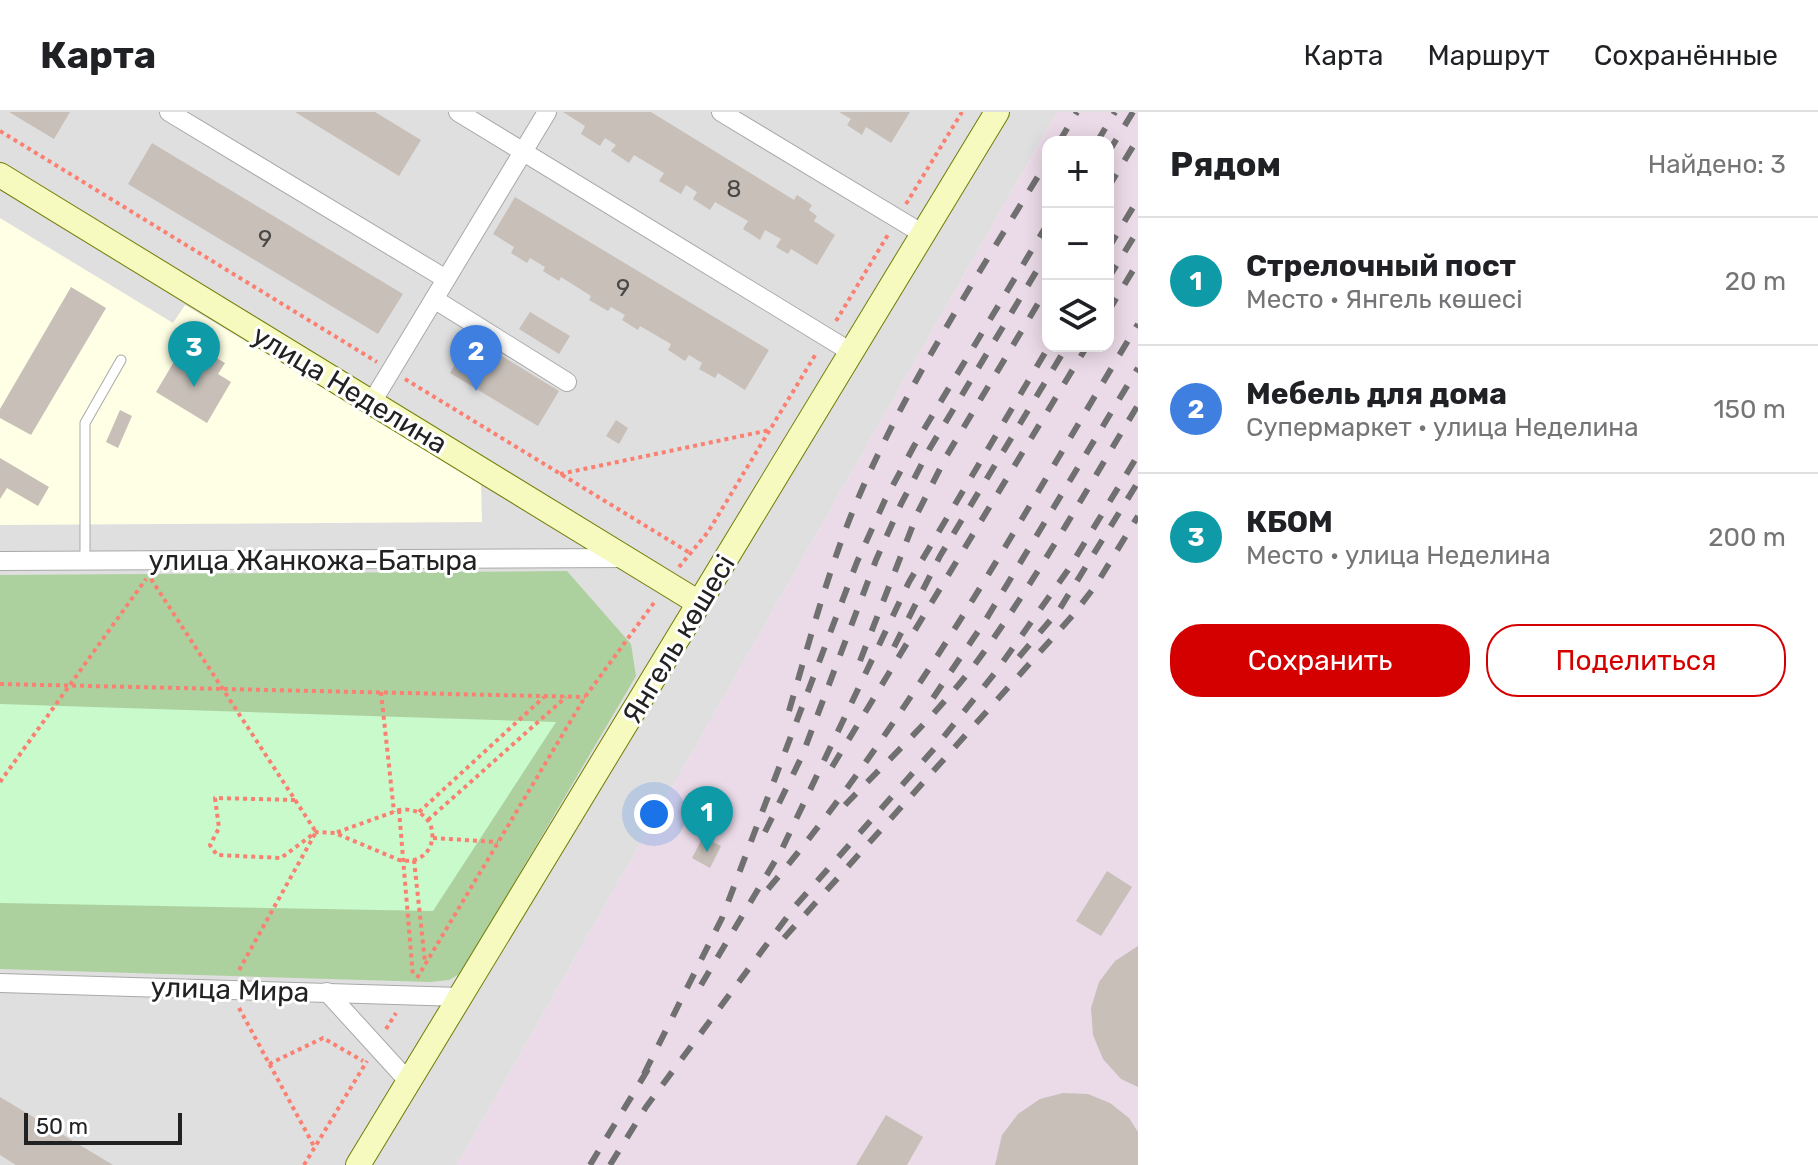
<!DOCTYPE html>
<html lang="ru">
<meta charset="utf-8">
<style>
:root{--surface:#fff;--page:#f6f6f6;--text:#202124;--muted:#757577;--line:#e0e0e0;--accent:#d40000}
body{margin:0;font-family:Rubik,sans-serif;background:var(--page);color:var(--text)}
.controls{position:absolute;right:24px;top:24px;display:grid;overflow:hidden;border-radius:16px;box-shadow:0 4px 20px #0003}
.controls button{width:72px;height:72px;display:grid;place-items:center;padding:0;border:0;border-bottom:2px solid var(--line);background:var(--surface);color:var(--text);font:40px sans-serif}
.scale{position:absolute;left:24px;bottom:20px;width:158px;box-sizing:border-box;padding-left:8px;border:4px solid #222;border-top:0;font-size:22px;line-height:28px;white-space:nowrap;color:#222;-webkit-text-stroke:6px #fff;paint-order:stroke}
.you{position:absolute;left:654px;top:702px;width:28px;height:28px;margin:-20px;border:6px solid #fff;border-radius:50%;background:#1a73e8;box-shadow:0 0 0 12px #1a73e833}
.badge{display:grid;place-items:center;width:52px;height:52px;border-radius:50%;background:var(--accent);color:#fff;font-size:26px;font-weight:700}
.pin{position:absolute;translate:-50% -66px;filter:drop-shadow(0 2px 4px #0008)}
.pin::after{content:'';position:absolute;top:42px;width:28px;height:24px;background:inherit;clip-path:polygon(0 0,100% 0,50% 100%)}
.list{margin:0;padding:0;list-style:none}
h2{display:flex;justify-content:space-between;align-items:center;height:104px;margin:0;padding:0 32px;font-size:34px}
h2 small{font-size:26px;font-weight:400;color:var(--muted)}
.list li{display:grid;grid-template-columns:52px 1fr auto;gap:24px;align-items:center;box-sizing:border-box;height:128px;padding:0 32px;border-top:2px solid var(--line)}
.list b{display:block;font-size:30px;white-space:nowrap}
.list p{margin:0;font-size:26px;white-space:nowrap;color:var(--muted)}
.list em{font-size:26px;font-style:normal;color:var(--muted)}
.actions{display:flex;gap:16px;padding:24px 32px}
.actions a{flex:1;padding:18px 0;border:2px solid var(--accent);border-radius:32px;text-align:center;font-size:28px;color:var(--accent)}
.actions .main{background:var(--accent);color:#fff}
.icon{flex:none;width:44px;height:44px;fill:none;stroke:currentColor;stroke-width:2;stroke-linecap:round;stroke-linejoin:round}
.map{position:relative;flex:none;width:1138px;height:1053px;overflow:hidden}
header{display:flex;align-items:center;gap:48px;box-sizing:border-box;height:112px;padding:0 40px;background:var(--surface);border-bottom:2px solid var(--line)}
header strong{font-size:38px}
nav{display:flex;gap:44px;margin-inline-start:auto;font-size:28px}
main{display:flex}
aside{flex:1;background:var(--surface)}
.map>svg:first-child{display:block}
</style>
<header>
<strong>Карта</strong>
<nav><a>Карта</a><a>Маршрут</a><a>Сохранённые</a></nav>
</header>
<main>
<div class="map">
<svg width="1138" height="1053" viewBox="0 0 1138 1053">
<rect width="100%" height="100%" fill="#f2efe9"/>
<path fill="#e0dfdf" d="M0 0H1057L457 1053H0Z"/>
<path fill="#ebdbe8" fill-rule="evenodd" d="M1057 0H1138V1053H457ZM1048 30H1108V234H1048Z"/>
<path fill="#ffffe5" d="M0 106 173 211 185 193 481 370 482 410 0 413Z"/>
<path fill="#add19e" d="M567 459 631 532 636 564 461 861 449 868 430 870 0 857V463Z"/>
<path fill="#c8facc" d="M0 592 556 610 433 799 0 791Z"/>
<g fill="#c7bfb8">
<path d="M9 0H70L54 27Z"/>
<path d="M295 0H375L421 28 399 64Z"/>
<path d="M563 0H651L794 88 797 83 812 93 809 98 817 104 814 109 835 123 817 153 791 137 788 142 776 135 781 127 765 118 760 128 743 117 748 109 715 90 710 98 693 87 697 80 686 73 681 82 659 69 664 61 634 43 629 51 611 39 616 33 605 26 600 34 581 22 585 14Z"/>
<path d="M839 0H910L891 31 866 15 862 23 847 13 851 7Z"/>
<path d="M152 31 403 182 378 222 128 72Z"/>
<path d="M515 85 769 238 745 278 718 261 715 266 699 257 702 251 689 243 685 249 668 238 671 232 640 214 638 218 622 208 625 203 611 195 608 199 589 188 591 184 561 165 559 169 543 159 545 155 530 146 527 151 511 141 514 135 493 122Z"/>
<path d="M71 175 106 196 31 323 0 306V297Z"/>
<path d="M530 200 570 224 559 242 519 217Z"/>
<path d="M471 225 559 279 538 314 450 261Z"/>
<path d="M198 235 225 251 218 262 231 270 207 311 156 280 181 238 192 245Z"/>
<path d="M120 298 132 304 118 336 106 330Z"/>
<path d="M616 308 628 316 619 332 606 324Z"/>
<path d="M0 346 49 375 38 394 7 376 0 387Z"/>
<path d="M703 725 721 734 710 756 692 746Z"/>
<path d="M1107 759 1132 775 1101 824 1076 809Z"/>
<path d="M1138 834V975L1121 967 1103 947 1093 923 1091 896 1099 870 1115 849Z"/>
<path d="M1063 981 1088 982 1110 991 1129 1006 1138 1020V1053H995L1002 1023 1018 1002 1040 987Z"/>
<path d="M0 985 113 1053H16L0 1043Z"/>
<path d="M886 1003 923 1025 907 1053H856Z"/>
</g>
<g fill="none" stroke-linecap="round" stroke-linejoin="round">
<g stroke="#a9a9a9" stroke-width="11">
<path id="lane" d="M85 449V311L121 248"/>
</g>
<g stroke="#a9a9a9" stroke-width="20">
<g id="street">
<path d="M169 0 446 167"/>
<path d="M458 0 851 240"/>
<path d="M721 0 923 122"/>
<path d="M434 187 567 270"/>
<path d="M372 290 547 0"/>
<path d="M0 449 627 446"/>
<path d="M0 871 461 885"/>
<path d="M327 880 409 970"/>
</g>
</g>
<g stroke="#707d05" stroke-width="26">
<g id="secondary">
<path d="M0 63 699 491"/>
<path d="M358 1053 997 0"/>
</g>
</g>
<g stroke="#fa8072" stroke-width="4" stroke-dasharray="4 4" stroke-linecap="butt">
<path d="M0 19 377 250"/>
<path d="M906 92 962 0"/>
<path d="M836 209 889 121"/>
<path d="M405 267 690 441"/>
<path d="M560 362 770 318"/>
<path d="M679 455 708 420 817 240"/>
<path d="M151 467 316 720 238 860"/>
<path d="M0 572 585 585"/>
<path d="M381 580 394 700"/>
<path d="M0 670 146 467"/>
<path d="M295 688 215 686 219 716 210 733 217 743 281 746 316 720 335 721 399 748C442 757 445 692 399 698L335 721"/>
<path d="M399 698 413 865"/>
<path d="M419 700 544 585"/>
<path d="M428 708 566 585"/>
<path d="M433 726 498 730"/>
<path d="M414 748 425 850"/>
<path d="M417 866 585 585 656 488"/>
<path d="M239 896 315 1036"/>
<path d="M386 917 396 901"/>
<path d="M269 952 323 926 363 949"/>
<path d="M304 1053 367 949"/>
</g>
<use href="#lane" stroke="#fff" stroke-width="9"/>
<use href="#street" stroke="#fff" stroke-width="18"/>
<use href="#secondary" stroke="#f7fabf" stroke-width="24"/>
<g stroke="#707070" stroke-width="6" stroke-dasharray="16 16" stroke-linecap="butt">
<path d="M1059 30 1077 0"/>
<path d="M1097 30 1115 0"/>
<path d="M1108 41 1133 0"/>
<path d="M1108 76 1138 26"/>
<path d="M1108 137 1138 87"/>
<path d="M1108 167 1138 118"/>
<path d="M1108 200 1138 150"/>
<path d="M894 535 940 444 1067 234"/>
<path d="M1019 545 1059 498 1138 370"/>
<path d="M860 549 918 400 947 343 1048 175"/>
<path d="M933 586 985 509 1138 256"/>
<path d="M789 599C811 524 831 447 863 375 914 260 983 155 1048 48"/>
<path d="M832 655 1087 234"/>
<path d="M845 693C895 641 950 590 991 530 1044 454 1090 372 1138 293"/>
<path d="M765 720 802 644 876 448 901 392 930 336 1048 140"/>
<path d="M768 777C913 605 1022 404 1138 212"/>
<path d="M784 826 1073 503 1096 473 1138 404"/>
<path d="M701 873 781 739 909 470 1049 234"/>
<path d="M644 962 722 806 857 450 885 388 914 334 1048 111"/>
<path d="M590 1053 650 954"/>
<path d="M610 1053 646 995 796 793 934 637 995 561 1068 458 1138 343"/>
</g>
</g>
<g text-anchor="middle" stroke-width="6" stroke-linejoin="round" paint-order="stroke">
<g font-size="24" fill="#4b4948">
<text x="734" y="85">8</text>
<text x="265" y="135">9</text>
<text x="623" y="184">9</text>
</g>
<g font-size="28" fill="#222" stroke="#fff">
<text transform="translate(350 277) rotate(31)" y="10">улица Неделина</text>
<text x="313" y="458">улица Жанкожа-Батыра</text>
<text transform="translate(678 527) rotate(-59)" y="10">Янгель көшесі</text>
<text transform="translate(230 877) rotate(2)" y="10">улица Мира</text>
</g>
</g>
</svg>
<div class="controls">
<button>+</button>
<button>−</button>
<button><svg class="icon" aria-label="layers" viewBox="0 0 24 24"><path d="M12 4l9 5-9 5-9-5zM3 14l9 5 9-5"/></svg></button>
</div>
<div class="scale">50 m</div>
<div class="you"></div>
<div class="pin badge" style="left:707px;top:740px;background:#0f9aa8">1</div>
<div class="pin badge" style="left:476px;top:279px;background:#3f7fe0">2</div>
<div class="pin badge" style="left:194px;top:275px;background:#0f9aa8">3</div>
</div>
<aside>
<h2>Рядом<small>Найдено: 3</small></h2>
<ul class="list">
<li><span class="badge" style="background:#0f9aa8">1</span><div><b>Стрелочный пост</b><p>Место · Янгель көшесі</p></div><em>20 m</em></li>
<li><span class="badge" style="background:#3f7fe0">2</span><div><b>Мебель для дома</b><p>Супермаркет · улица Неделина</p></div><em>150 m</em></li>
<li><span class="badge" style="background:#0f9aa8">3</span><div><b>КБОМ</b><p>Место · улица Неделина</p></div><em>200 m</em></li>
</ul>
<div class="actions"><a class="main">Сохранить</a><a>Поделиться</a></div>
</aside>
</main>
